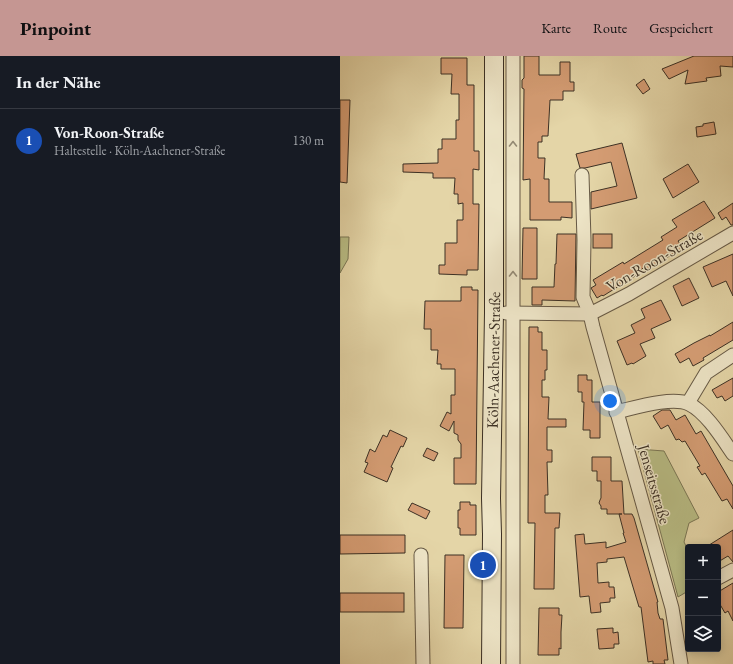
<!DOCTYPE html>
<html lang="de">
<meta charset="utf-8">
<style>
:root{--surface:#171b24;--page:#20242c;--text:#f1f3f6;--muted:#9ea1a6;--line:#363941;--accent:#c59692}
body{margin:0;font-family:"EB Garamond",serif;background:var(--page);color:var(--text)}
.controls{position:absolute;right:12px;bottom:12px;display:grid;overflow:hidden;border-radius:4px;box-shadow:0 2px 10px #0003}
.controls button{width:36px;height:36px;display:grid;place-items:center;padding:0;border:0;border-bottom:1px solid var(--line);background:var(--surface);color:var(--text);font:20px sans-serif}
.you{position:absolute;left:270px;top:345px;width:14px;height:14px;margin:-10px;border:3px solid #fff;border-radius:50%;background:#1a73e8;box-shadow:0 0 0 6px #1a73e833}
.badge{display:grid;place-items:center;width:26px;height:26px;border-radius:50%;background:var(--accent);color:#fff;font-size:13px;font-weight:700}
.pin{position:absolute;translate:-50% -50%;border:2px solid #fff;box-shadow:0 1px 4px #0006}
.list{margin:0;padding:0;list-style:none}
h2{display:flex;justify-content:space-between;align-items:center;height:52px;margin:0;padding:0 16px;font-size:17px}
h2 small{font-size:13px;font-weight:400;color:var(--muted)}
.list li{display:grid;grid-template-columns:26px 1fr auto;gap:12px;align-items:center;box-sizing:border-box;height:64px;padding:0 16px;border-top:1px solid var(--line)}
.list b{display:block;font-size:15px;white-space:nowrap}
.list p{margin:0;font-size:13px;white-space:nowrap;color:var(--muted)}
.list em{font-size:13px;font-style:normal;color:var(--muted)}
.icon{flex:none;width:22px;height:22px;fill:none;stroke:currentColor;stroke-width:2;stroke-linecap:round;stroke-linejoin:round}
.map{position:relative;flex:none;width:393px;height:608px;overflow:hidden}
header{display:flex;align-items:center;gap:24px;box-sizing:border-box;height:56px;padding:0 20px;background:var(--accent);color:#111}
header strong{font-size:19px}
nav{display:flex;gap:22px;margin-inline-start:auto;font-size:14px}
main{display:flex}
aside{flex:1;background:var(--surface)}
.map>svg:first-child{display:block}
</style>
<header>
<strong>Pinpoint</strong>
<nav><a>Karte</a><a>Route</a><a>Gespeichert</a></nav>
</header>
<main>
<aside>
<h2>In der Nähe<small></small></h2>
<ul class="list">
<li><span class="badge" style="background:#1a4fb4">1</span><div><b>Von-Roon-Straße</b><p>Haltestelle · Köln-Aachener-Straße</p></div><em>130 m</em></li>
</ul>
</aside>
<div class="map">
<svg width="393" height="608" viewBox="0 0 393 608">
<rect width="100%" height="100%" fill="#e4d5a7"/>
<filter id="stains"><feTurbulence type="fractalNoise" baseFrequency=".005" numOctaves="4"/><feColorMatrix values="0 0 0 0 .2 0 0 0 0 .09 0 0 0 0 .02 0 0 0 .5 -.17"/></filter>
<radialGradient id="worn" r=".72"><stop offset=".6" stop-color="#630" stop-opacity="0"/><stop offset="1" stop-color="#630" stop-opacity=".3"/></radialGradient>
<g fill="#b8bc84" stroke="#7a7654">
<path d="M0 181H9L8 203 0 217Z"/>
<path d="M298 393 324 395 359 462 349 467 344 486 348 494V535L338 541Z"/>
</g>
<g fill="#d49c73" stroke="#3c3024">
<path d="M184 0H199V19H220V6H230V26H234V35H223V44H210L208 80H202V86H198V102H205L204 123H209V146H232V162L221 161V164H190V123L183 124 184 33 182 32V24L184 22Z"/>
<path d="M354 0H393V11L380 10 381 20 366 22 367 25 345 28 348 14 329 23 322 13Z"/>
<path d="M101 2H127V29H134V95H139V114L133 113V148H139L138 214H127V219L99 218V209H105V187H117V164H123V147L118 148V138H114L115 122H93V117L63 116V108L98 107V93H102V83H116V64H119V38H111L112 18H101Z"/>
<path d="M304 23 310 33 303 38 296 29Z"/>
<path d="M0 44H10L7 127 0 126Z"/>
<path d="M374 66 376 78 357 81 356 71 363 70V68Z"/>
<path d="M282 87 297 142 251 153V136L277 130 271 106 245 112H240L236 98Z"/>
<path d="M348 108 359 126 333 142 323 123Z"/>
<path d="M364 145 375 162 338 185 343 192 306 214 304 211 295 220 263 240 262 239 257 242 251 232 256 229 253 224 283 206 284 208 323 184 321 181 337 171 332 164Z"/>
<path d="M393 147V169H391L386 161 382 164 378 157Z"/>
<path d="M183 172H197V223H182Z"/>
<path d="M217 178H236L235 245 202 244V249H192V231H214L215 208H216Z"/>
<rect x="253" y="178" width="19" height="14"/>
<path d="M393 198V240L386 225 372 231 363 211Z"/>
<path d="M349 222 359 242 342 250 333 230Z"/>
<path d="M121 231H132V234H138L136 428H114V402H121V388L118 384V379L114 377V365L109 375 100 370 107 356 111 358V339H115V313H101V308H97L98 294H91V273H84L85 245H121Z"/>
<path d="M321 244 331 264 311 273 315 282 300 288 306 300 293 308 292 307 287 309 277 285 295 277 291 269 305 262 301 253Z"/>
<path d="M393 266V284L363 302 364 304 353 310 349 302 340 307 335 298 354 287 370 279V280Z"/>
<path d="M189 271H198V276H202V294H207V314H205V324H202V341H209L208 363H226V371H207V394H212V406H207L208 439H205V457H220L219 472H215L214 533H194L195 467H188Z"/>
<path d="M238 319H247V324H252V346H260V382H250V374H243L244 346H242V336H238Z"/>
<path d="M393 322V340L385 345 382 340 377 342 372 334Z"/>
<path d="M322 354H330L336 364 345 359 356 378 361 375 393 430V453L387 443 382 445 365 417 362 419 357 411 360 410 345 385 342 386 339 383 336 384 328 369 321 373 313 360Z"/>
<path d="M50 374 67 382 63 391 61 390 51 411 53 412 47 426 24 416 28 407 25 406 30 393 35 396 43 379 47 381Z"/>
<path d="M87 392 98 397 94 405 83 400Z"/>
<path d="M252 401H271V425H282L284 458H292L294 462 318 546H317L318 557 320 563H323L328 604H324L325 608H313V605L308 606 301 551H299L284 501 267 503V506L257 507 258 527 269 526V531H274L275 542H270V546L260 547 261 556 251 557 249 540 240 541 235 479 244 478 245 488 266 486V492L286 486 283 477H284L279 458H282H267V453H261V450L259 447 260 444 261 442V425H257V415H252Z"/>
<path d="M120 446H130V449H136V479H120V472H118V454H120Z"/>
<path d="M72 447 90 455 86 463 68 454Z"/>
<path d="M393 474V506L388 500 378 506V491H366Z"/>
<path d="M0 479H65V497L0 498Z"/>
<path d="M105 499H124L123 572H104Z"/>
<path d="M393 527V565L388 555 385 557 378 545V536Z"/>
<rect x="0" y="537" width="64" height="19"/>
<path d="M199 552H219V559H222L221 576V593L219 592V599H198Z"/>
<path d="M273 572V577L278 576 279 588H274V592L259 593 257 573Z"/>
</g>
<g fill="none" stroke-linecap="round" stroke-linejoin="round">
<g stroke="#665945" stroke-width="15">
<g id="minor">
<path d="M242 119 244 184 243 241 250 258 253 271 332 552 341 608"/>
<path d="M166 257 250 258 289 238 393 177"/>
<path d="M348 347 366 317 393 299"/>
<path d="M276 356C294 352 332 340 349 348 366 356 382 382 393 398"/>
<path d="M81 499 83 608"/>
<path d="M378 522 393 514"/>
<path d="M173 608V0"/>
</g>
</g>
<g stroke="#3c3024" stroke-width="20">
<path id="secondary" d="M151 608 152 478 151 442 154 257V0"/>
</g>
<use href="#minor" stroke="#ede4c6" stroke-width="13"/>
<use href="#secondary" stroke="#ede4c6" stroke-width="18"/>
</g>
<defs><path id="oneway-chevron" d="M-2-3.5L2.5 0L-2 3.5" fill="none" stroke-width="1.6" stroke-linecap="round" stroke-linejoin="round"/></defs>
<g stroke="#948a75">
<use href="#oneway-chevron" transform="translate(173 88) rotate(-90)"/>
<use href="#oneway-chevron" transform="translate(173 218) rotate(-90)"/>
</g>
<g text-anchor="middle" stroke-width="3" stroke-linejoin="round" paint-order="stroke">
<g font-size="16" fill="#3c3024" stroke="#ede4c6">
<text transform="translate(314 204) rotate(-30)" y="6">Von-Roon-Straße</text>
<text transform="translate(153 304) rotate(-89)" y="6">Köln-Aachener-Straße</text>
<text transform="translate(315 428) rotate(74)" y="6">Jenseitsstraße</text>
</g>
</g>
<rect width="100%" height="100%" filter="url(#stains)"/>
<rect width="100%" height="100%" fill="url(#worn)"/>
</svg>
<div class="controls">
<button>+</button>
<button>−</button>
<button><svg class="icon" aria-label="layers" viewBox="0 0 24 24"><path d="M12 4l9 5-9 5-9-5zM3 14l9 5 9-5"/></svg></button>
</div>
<div class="you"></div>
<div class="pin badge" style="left:143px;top:509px;background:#1a4fb4">1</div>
</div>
</main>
